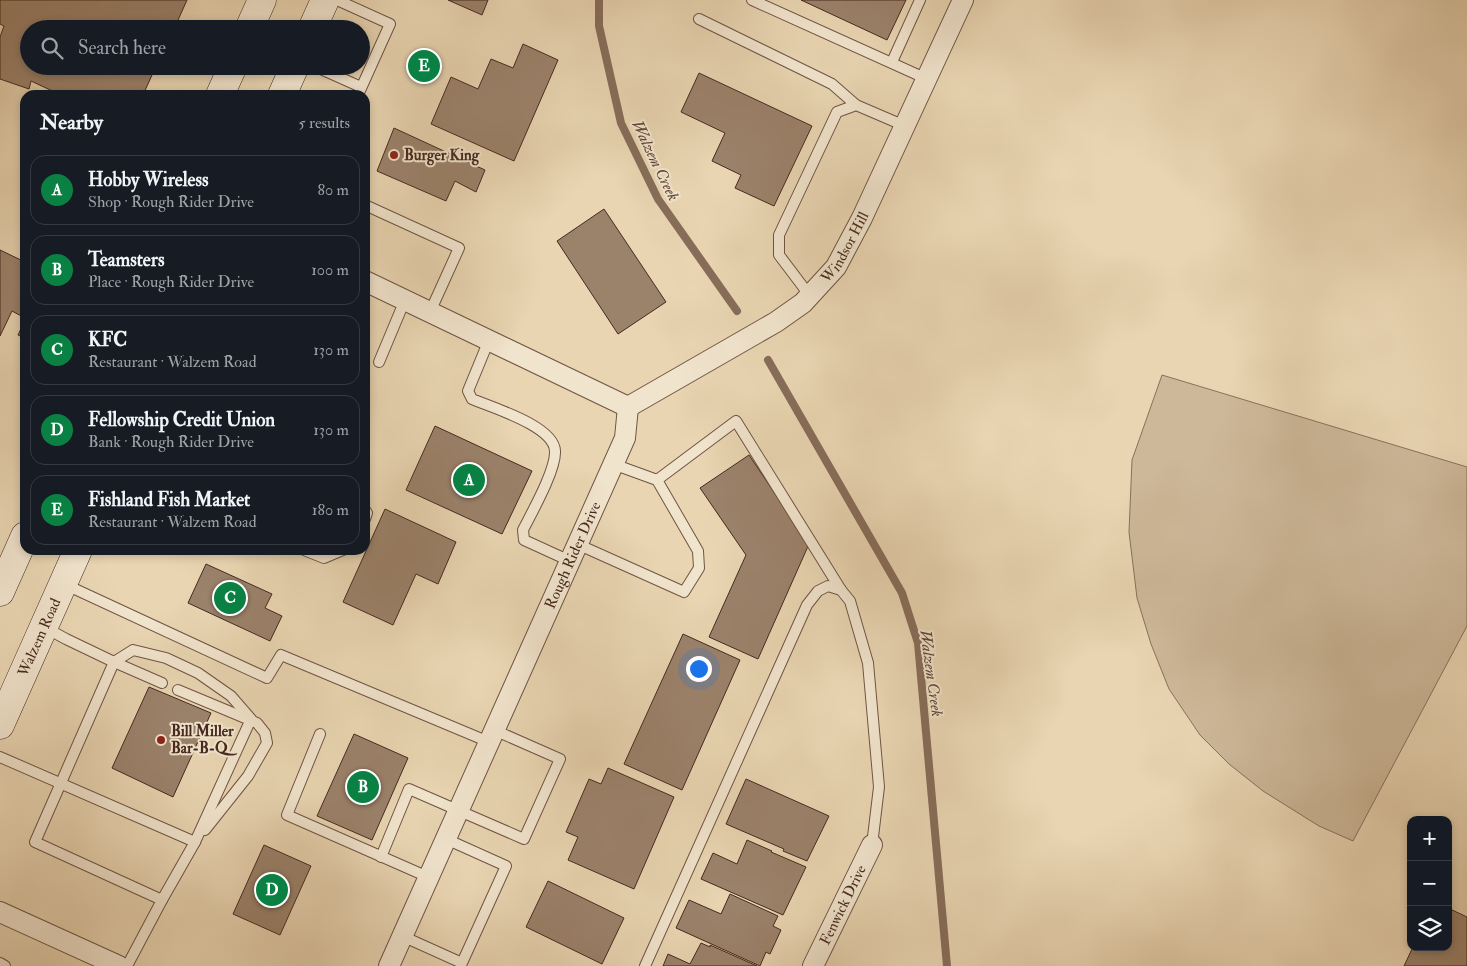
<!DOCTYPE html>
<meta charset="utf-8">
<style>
:root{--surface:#171b24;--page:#20242c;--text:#f1f3f6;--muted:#9ea1a6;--line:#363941;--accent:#0b8043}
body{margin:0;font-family:"IM FELL Double Pica",serif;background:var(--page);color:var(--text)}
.controls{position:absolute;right:15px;bottom:15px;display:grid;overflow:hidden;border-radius:10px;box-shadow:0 2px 8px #0003}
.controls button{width:45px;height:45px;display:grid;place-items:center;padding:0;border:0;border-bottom:1px solid var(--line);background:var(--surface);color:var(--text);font:25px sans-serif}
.you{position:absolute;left:698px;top:668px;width:18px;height:18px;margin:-12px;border:4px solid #fff;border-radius:50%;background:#1a73e8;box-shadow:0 0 0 8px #1a73e833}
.badge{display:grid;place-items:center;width:32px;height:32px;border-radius:50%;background:var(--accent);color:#fff;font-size:16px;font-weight:700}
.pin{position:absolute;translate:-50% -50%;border:2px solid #fff;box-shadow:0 1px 5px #0006}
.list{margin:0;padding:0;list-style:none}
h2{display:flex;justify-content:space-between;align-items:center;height:65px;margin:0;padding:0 20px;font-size:21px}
h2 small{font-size:16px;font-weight:400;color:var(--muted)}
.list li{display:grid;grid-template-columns:32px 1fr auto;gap:15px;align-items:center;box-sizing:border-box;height:70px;margin:0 10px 10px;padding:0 10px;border:1px solid var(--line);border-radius:15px}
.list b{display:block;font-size:19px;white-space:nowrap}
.list p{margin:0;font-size:16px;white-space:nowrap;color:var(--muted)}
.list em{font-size:16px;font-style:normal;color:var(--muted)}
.icon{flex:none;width:28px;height:28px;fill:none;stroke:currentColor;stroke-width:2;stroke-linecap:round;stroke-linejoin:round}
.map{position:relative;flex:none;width:1467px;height:966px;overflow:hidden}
.search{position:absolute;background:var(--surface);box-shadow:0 2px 8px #0003;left:20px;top:20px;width:350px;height:55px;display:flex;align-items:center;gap:12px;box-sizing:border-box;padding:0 18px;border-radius:28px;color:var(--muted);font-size:19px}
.panel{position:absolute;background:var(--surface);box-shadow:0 2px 8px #0003;left:20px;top:90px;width:350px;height:465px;border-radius:15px}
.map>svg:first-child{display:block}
</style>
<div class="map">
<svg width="1467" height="966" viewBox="0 0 1467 966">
<rect width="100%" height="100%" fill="#e9d5b2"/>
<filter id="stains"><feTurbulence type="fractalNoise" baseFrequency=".004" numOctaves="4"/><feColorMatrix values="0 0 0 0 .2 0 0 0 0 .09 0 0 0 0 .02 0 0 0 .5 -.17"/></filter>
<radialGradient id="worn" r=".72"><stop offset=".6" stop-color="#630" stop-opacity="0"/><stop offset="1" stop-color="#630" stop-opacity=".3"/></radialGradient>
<path fill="#cdb899" stroke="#8a705c" d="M1162 375 1467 467V626L1353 841 1319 826 1263 791 1229 764 1200 735 1169 689 1151 644 1137 598 1129 532 1132 460Z"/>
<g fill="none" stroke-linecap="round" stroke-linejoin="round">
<g stroke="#876d59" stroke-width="8">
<path d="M599 0V26L621 123 658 199 737 311"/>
<path d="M768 360 902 593 918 643 947 966"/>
</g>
</g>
<g fill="#9b826b" stroke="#46291f">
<path d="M0 0H187L174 29H29V66H156L143 95H61L31 81 29 89 0 79V37L4 26 0 24Z"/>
<path d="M448 0H488L482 15Z"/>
<path d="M801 0H906L887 40Z"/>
<path d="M523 44 558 60 514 161 431 124 451 77 478 89 491 59 513 68Z"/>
<path d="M699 73 812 126 774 206 735 188 741 175 712 161 725 133 681 112Z"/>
<path d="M394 128 485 170 476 192 455 181 446 201 377 171Z"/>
<path d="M604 209 666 302 618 334 557 241Z"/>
<path d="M0 250 25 262V318L12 311 0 336Z"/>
<path d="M25 320V338L18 335Z"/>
<path d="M435 426 532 471 502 534 406 490Z"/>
<path d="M749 455 809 544 758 659 709 637 746 555 700 488Z"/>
<path d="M385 509 456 542 438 584 416 574 393 625 343 602Z"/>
<path d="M206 564 272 594 265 608 282 616 270 641 188 603Z"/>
<path d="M683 634 740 660 682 790 624 764Z"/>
<path d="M149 687 211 713 173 797 112 768Z"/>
<path d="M354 734 408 758 372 840 317 816Z"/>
<path d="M608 768 674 797 634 889 568 860 578 837 566 832 589 779 601 784Z"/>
<path d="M746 779 829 816 807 861 783 851 784 849 726 824Z"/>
<path d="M747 840 772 851 771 852 806 867 783 915 701 879 713 853 737 864Z"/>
<path d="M264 845 311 866 280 935 233 914Z"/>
<path d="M548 881 624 918 602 964 526 927Z"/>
<path d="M730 894 778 916 773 926 781 930 770 954 766 952 760 966 676 928 689 900 721 914Z"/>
<path d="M1448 908 1467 917V966H1404L1413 947H1448Z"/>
<path d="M701 943 710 947V945L757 966H663L668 954 690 964Z"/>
</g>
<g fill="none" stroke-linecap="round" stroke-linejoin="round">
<g stroke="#6f5444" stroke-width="12">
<g id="lane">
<path d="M337 0 390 24 358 95"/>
<path d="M752 0 927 79"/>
<path d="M699 19 832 84 856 105"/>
<path d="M892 62 920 0"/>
<path d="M314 66 361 87"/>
<path d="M365 205 459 248 430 312"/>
<path d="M810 296 779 255V235L837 112 856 105 905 126"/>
<path d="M489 340 468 391 472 399C493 408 554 426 555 451 556 470 532 512 523 530L524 540 570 561"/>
<path d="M379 362 405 300"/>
<path d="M657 480 736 421 841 590"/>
<path d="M365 510 367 513 365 519"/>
<path d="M577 544 684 592 699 568 698 551 657 480 613 464"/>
<path d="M304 550 324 558 343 550"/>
<path d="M64 584 267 678 281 655 489 742"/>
<path d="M44 627 66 639 114 662 35 842 162 900"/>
<path d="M114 662 133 650 166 658 198 673 231 696 251 719 195 842 162 900 127 966"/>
<path d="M114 662 162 683"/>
<path d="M178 690 257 723 265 733 267 743 248 776 205 830"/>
<path d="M320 734 287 815 428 877"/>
<path d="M0 757 195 842"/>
<path d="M381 857 409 789 524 839 560 759 494 730"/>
<path d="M402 936 462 963 506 866 446 839"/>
<path d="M0 963 5 966"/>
<path d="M645 966 807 605 818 591 828 586 841 590 850 601 868 663 879 787 872 845"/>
</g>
</g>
<g stroke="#6f5444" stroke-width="22">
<g id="street">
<path d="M365 281 628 407"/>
<path id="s1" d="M628 407 776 322 803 303 836 267 862 218 963 0"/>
<path d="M0 912 119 966"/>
<path id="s2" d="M389 966 625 438 628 407"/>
<path id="s3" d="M813 966 872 845"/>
</g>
</g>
<g stroke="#46291f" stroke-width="29">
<g id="secondary">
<path d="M249 29 262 0"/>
<path d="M312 29 325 0"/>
<path d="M220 95 233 66"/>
<path d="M282 95 295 66"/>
<path d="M0 592 25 536"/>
<path id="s4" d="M0 725 78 550"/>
</g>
</g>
<use href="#lane" stroke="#f1e4cd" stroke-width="10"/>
<use href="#street" stroke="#f1e4cd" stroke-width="20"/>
<use href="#secondary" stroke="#f1e4cd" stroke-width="28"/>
</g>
<g fill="#8f2418" stroke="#f1e4cd" stroke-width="2">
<circle cx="394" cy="155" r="5"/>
<circle cx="161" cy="740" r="5"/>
</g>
<g text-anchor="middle" stroke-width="4" stroke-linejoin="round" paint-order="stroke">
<g font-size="15" font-weight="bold" fill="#46291f" stroke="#f1e4cd" text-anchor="start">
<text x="404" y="160">Burger King</text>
<text x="171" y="736">Bill Miller<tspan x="171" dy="17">Bar-B-Q</tspan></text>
</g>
<g font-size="15" fill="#46291f" stroke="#f1e4cd">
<text dy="5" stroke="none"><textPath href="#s1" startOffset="274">Windsor Hill</textPath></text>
<text dy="5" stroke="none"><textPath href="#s2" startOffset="450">Rough Rider Drive</textPath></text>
<text dy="5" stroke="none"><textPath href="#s4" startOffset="96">Walzem Road</textPath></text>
<text dy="5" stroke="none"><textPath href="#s3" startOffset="68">Fenwick Drive</textPath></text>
</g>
<g font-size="16" font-style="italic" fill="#614637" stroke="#f1e4cd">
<text transform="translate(656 160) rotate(64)" y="6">Walzem Creek</text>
<text transform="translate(932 673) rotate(82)" y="6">Walzem Creek</text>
</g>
</g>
<rect width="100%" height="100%" filter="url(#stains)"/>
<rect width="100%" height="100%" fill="url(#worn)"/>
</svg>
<div class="controls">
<button>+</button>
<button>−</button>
<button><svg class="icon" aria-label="layers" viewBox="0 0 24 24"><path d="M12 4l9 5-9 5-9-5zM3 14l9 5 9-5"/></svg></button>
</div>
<div class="you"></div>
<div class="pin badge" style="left:469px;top:480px">A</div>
<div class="pin badge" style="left:363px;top:787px">B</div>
<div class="pin badge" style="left:230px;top:598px">C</div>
<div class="pin badge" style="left:272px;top:890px">D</div>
<div class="pin badge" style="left:424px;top:66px">E</div>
<div class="search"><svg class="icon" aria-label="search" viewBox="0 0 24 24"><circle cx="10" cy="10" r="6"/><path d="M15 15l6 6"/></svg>Search here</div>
<section class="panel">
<h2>Nearby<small>5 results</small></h2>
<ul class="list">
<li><span class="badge">A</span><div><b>Hobby Wireless</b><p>Shop · Rough Rider Drive</p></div><em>80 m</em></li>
<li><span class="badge">B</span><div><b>Teamsters</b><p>Place · Rough Rider Drive</p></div><em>100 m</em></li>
<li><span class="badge">C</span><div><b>KFC</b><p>Restaurant · Walzem Road</p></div><em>130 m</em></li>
<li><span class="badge">D</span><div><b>Fellowship Credit Union</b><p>Bank · Rough Rider Drive</p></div><em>130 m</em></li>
<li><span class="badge">E</span><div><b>Fishland Fish Market</b><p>Restaurant · Walzem Road</p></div><em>180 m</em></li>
</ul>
</section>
</div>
